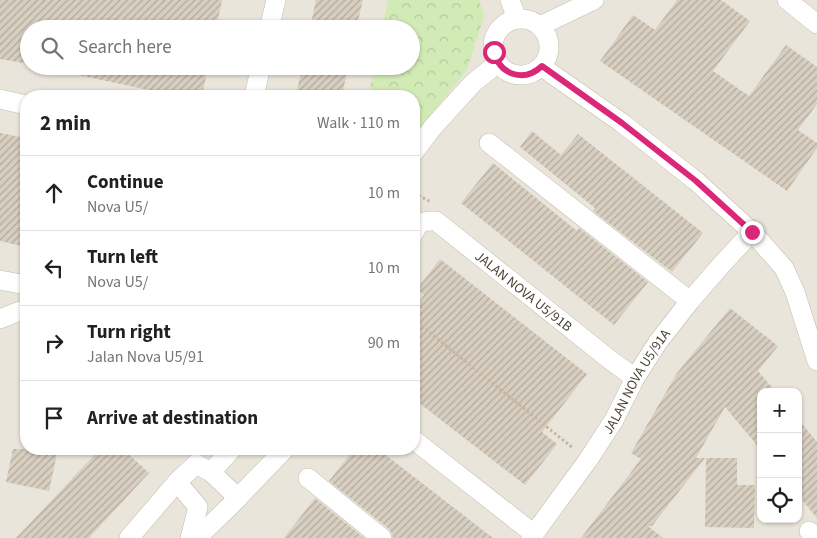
<!DOCTYPE html>
<meta charset="utf-8">
<style>
:root{--surface:#fff;--page:#f6f6f6;--text:#202124;--muted:#757577;--line:#e0e0e0}
body{margin:0;font-family:"Source Sans 3",sans-serif;background:var(--page);color:var(--text)}
.controls{position:absolute;right:15px;bottom:15px;display:grid;overflow:hidden;border-radius:10px;box-shadow:0 1px 4px #0004}
.controls button{width:45px;height:45px;display:grid;place-items:center;padding:0;border:0;border-bottom:1px solid var(--line);background:var(--surface);color:var(--text);font:25px sans-serif}
.stop{position:absolute;width:15px;height:15px;margin:-11px;border:4px solid #db2777;border-radius:50%;background:#fff}
.stop.end{background:#db2777;border-color:#fff;box-shadow:0 1px 5px #0008}
.list{margin:0;padding:0;list-style:none}
h2{display:flex;justify-content:space-between;align-items:center;height:65px;margin:0;padding:0 20px;font-size:21px}
h2 small{font-size:16px;font-weight:400;color:var(--muted)}
.list li{display:grid;grid-template-columns:32px 1fr auto;gap:15px;align-items:center;box-sizing:border-box;height:75px;padding:0 20px;border-top:1px solid var(--line)}
.list b{display:block;font-size:19px;white-space:nowrap}
.list p{margin:0;font-size:16px;white-space:nowrap;color:var(--muted)}
.list em{font-size:16px;font-style:normal;color:var(--muted)}
.icon{flex:none;width:28px;height:28px;fill:none;stroke:currentColor;stroke-width:2;stroke-linecap:round;stroke-linejoin:round}
.map{position:relative;flex:none;width:817px;height:538px;overflow:hidden}
.search{position:absolute;background:var(--surface);box-shadow:0 1px 4px #0004;left:20px;top:20px;width:400px;height:55px;display:flex;align-items:center;gap:12px;box-sizing:border-box;padding:0 18px;border-radius:28px;color:var(--muted);font-size:19px}
.panel{position:absolute;background:var(--surface);box-shadow:0 1px 4px #0004;left:20px;top:90px;width:400px;height:365px;border-radius:20px}
.map>svg:first-child{display:block}
</style>
<div class="map">
<svg width="817" height="538" viewBox="0 0 817 538">
<defs>
<pattern id="park-crowns" width="20" height="18" patternUnits="userSpaceOnUse" patternTransform="scale(1.25)"><rect width="20" height="18" fill="#d2eab5"/><path d="M2 6a3 3 0 1 1 6 0M12 15a3 3 0 1 1 6 0" fill="none" stroke="#b6ca9c"/></pattern>
<pattern id="building-hatch" width="6" height="6" patternUnits="userSpaceOnUse" patternTransform="scale(1.25)"><rect width="6" height="6" fill="#d8cfc1"/><path d="M-1 1l2-2M0 6l6-6M5 7l2-2" fill="none" stroke="#b1aa9e"/></pattern>
</defs>
<rect width="100%" height="100%" fill="#f6f3ec"/>
<path fill="#eae5da" fill-rule="evenodd" d="M0 0H817V538H0ZM29 29H411V66H29ZM26 96H414V449H26ZM761 392H798V519H761Z"/>
<path fill="url(#park-crowns)" d="M388 0H479L484 16 467 70 414 136V96H368L375 66H411V29H382Z"/>
<g fill="url(#building-hatch)">
<path d="M0 0H222L216 29H166L120 19V29H29V64L0 59Z"/>
<path d="M316 0H363L356 29H310Z"/>
<path d="M677 0H721L750 21 713 71 749 96 786 45 817 67V104L798 130 817 143V148L787 191 600 61 633 15 655 30Z"/>
<path d="M70 66H208L202 96H177L69 73Z"/>
<path d="M302 66H348L342 96H296Z"/>
<path d="M532 131 561 155 578 134 703 233 672 272 593 211 595 208 520 147Z"/>
<path d="M0 133 26 138V247L0 241Z"/>
<path d="M493 163 577 231 579 228 648 282 614 325 461 203Z"/>
<path d="M440 259 587 374 542 432 557 444 525 485 414 399V309L424 295 417 289Z"/>
<path d="M730 308 778 346 758 371 776 392H761V450L725 407 696 458H705L652 526H648L663 538H581L641 459 631 453 677 373Z"/>
<path d="M798 419 817 442V518L798 495Z"/>
<path d="M13 449H58L49 491 6 482Z"/>
<path d="M100 449H123L149 473 89 538H16Z"/>
<path d="M354 449H378L493 538H393L392 534 389 529 329 481Z"/>
<path d="M706 458H737V485H755L754 528 705 527Z"/>
<path d="M315 498 364 538H284Z"/>
</g>
<g fill="none" stroke-linecap="round" stroke-linejoin="round">
<g stroke="#c2bbae" stroke-width="20">
<g id="minor">
<path d="M510 0 517 19"/>
<path d="M787 0 817 24"/>
<circle cx="521" cy="47" r="28"/>
<path d="M540 26 594 0"/>
<path d="M269 29 276 0"/>
<path d="M542 67 622 123 696 181 752 232 784 268 795 292 817 361"/>
<path d="M254 96 261 66"/>
<path d="M0 99 26 105"/>
<path d="M489 143 690 301"/>
<path d="M414 152 433 127 473 83 498 63"/>
<path id="s1" d="M414 233C420 220 423 221 436 221L609 359 635 378"/>
<path d="M0 280 26 285"/>
<path d="M0 319 20 311 26 312"/>
<path d="M414 440 534 534"/>
<path d="M211 472 238 498"/>
<path d="M308 478 382 538"/>
<path d="M177 482 198 507 190 538"/>
<path d="M809 531 816 538"/>
<path d="M129 538 177 482 196 464 211 472 232 449"/>
<path d="M197 538 230 506 285 449"/>
<path id="s2" d="M531 538 588 460 614 420 635 378 658 342 690 301 723 263 752 232"/>
</g>
</g>
<g stroke="#c4b79f" stroke-width="3" stroke-dasharray="2.5 2.5" stroke-linecap="butt">
<path d="M414 193 431 202"/>
<path d="M414 320 573 448"/>
</g>
<use href="#minor" stroke="#fff" stroke-width="19"/>
</g>
<g fill="none" stroke-linecap="round" stroke-linejoin="round">
<path stroke="#db2777" stroke-width="6" d="M494 52C500 75 524 83 542 66L622 123 696 181 752 232"/>
</g>
<g text-anchor="middle" stroke-width="4.5" stroke-linejoin="round" paint-order="stroke">
<g font-size="14" fill="#4b4439" stroke="#fff">
<text dy="5" stroke="none"><textPath href="#s1" startOffset="140">JALAN NOVA U5/91B</textPath></text>
<text dy="5" stroke="none"><textPath href="#s2" startOffset="189">JALAN NOVA U5/91A</textPath></text>
</g>
</g>
</svg>
<div class="controls">
<button>+</button>
<button>−</button>
<button><svg class="icon" aria-label="locate" viewBox="0 0 24 24"><circle cx="12" cy="12" r="6"/><path d="M12 2v4M12 18v4M2 12h4M18 12h4"/></svg></button>
</div>
<div class="stop" style="left:494px;top:52px"></div>
<div class="stop end" style="left:752px;top:232px"></div>
<div class="search"><svg class="icon" aria-label="search" viewBox="0 0 24 24"><circle cx="10" cy="10" r="6"/><path d="M15 15l6 6"/></svg>Search here</div>
<section class="panel">
<h2>2 min<small>Walk · 110 m</small></h2>
<ul class="list">
<li><svg class="icon" aria-label="ahead" viewBox="0 0 24 24"><path d="M12 20V5M6 11l6-6 6 6"/></svg><div><b>Continue</b><p>Nova U5/</p></div><em>10 m</em></li>
<li><svg class="icon" aria-label="left" viewBox="0 0 24 24"><path d="M17 20v-9H6M10 6l-5 5 5 5"/></svg><div><b>Turn left</b><p>Nova U5/</p></div><em>10 m</em></li>
<li><svg class="icon" aria-label="right" viewBox="0 0 24 24"><path d="M7 20v-9h11M14 6l5 5-5 5"/></svg><div><b>Turn right</b><p>Jalan Nova U5/91</p></div><em>90 m</em></li>
<li><svg class="icon" aria-label="arrive" viewBox="0 0 24 24"><path d="M6 21V4h12l-3 4 3 4H6"/></svg><div><b>Arrive at destination</b></div></li>
</ul>
</section>
</div>
